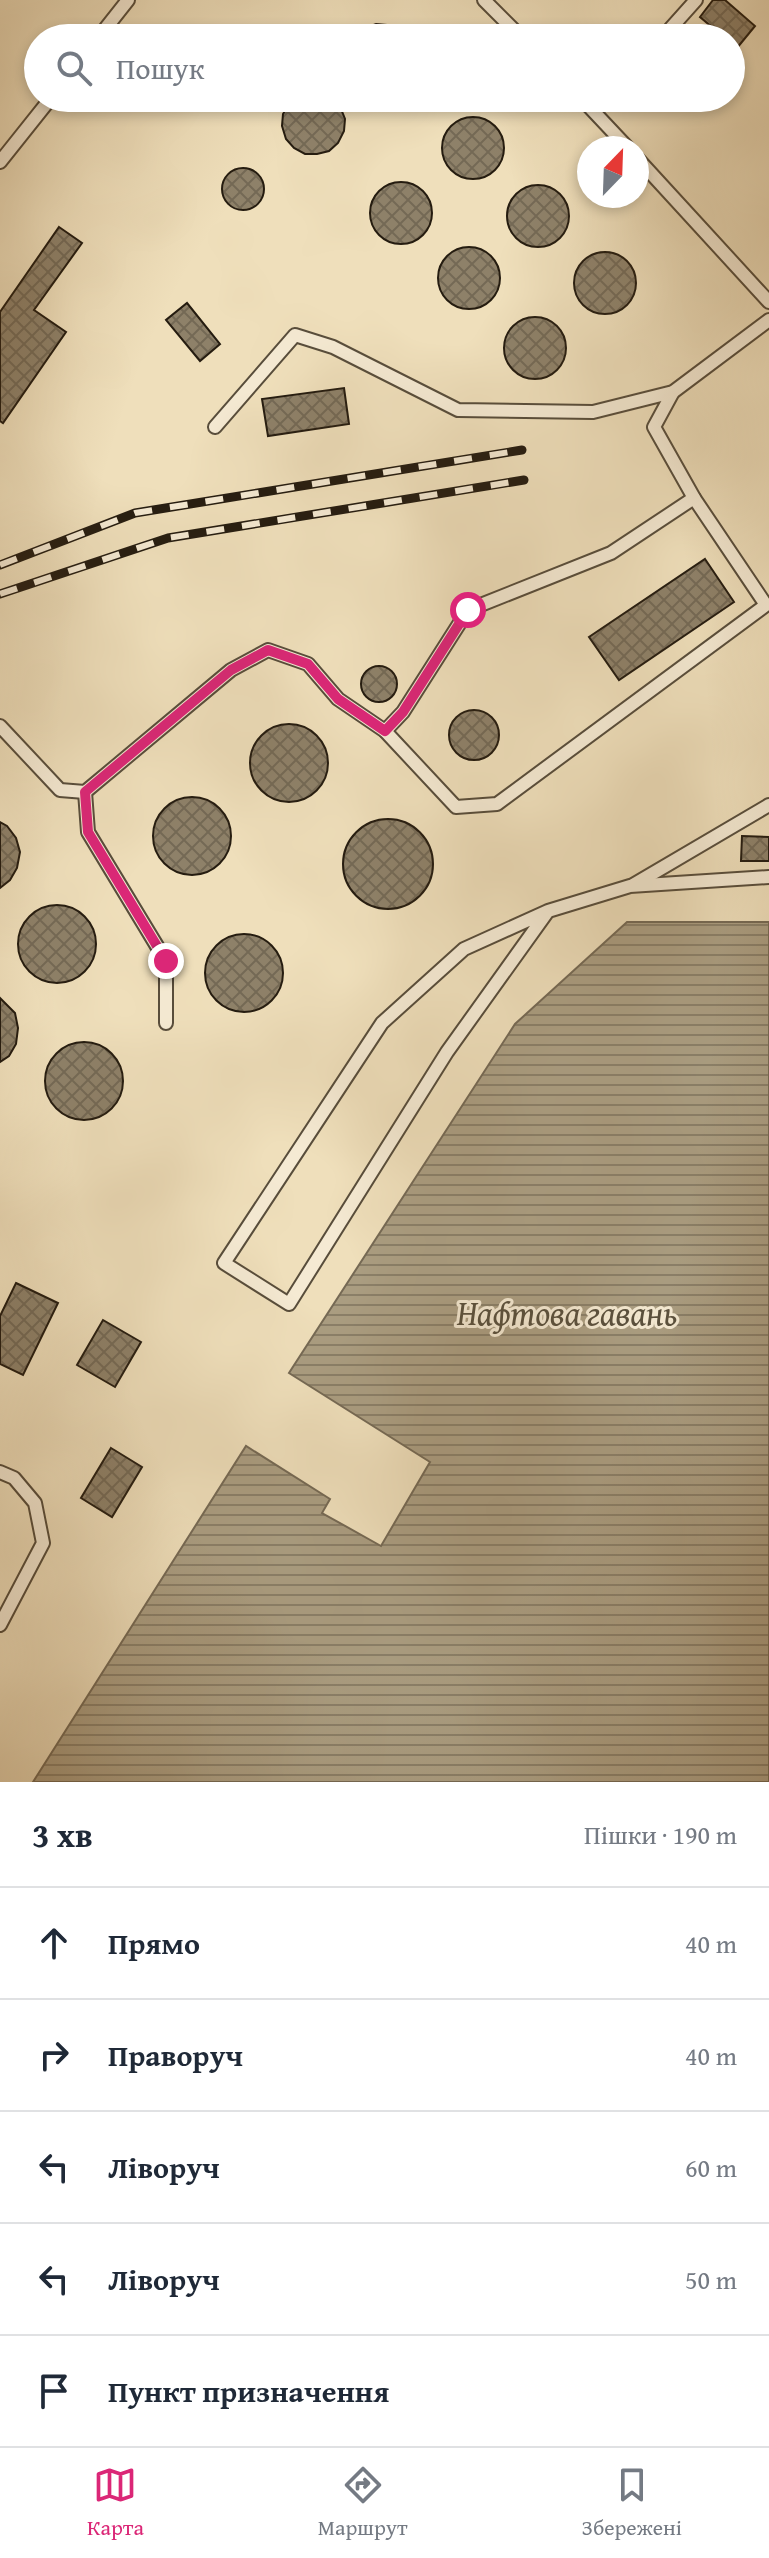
<!DOCTYPE html>
<html lang="uk">
<meta charset="utf-8">
<style>
:root{--surface:#fff;--page:#f6f6f7;--text:#1f2937;--muted:#747a83;--line:#e0e1e3;--accent:#db2777}
body{margin:0;font-family:"Gentium Book Plus",serif;background:var(--page);color:var(--text)}
.compass{position:absolute;left:577px;top:136px;width:72px;height:72px;border-radius:50%;background:var(--surface);box-shadow:0 4px 12px #0003;rotate:23deg}
.stop{position:absolute;width:24px;height:24px;margin:-18px;border:6px solid #db2777;border-radius:50%;background:#fff}
.stop.end{background:#db2777;border-color:#fff;box-shadow:0 2px 8px #0008}
.list{margin:0;padding:0;list-style:none}
h2{display:flex;justify-content:space-between;align-items:center;height:104px;margin:0;padding:0 32px;font-size:34px}
h2 small{font-size:26px;font-weight:400;color:var(--muted)}
.list li{display:grid;grid-template-columns:52px 1fr auto;gap:24px;align-items:center;box-sizing:border-box;height:112px;padding:0 32px;border-top:2px solid var(--line)}
.list b{display:block;font-size:30px;white-space:nowrap}
.list em{font-size:26px;font-style:normal;color:var(--muted)}
.icon{flex:none;width:44px;height:44px;fill:none;stroke:currentColor;stroke-width:2;stroke-linecap:round;stroke-linejoin:round}
.map{position:relative;flex:none;width:769px;height:1782px;overflow:hidden}
.search{position:absolute;background:var(--surface);box-shadow:0 4px 12px #0003;left:24px;right:24px;top:24px;height:88px;display:flex;align-items:center;gap:20px;box-sizing:border-box;padding:0 28px;border-radius:44px;color:var(--muted);font-size:30px}
.sheet{height:664px;background:var(--surface)}
nav{display:flex;justify-content:space-around;align-items:center;box-sizing:border-box;height:112px;border-top:2px solid var(--line);background:var(--surface);font-size:22px;color:var(--muted)}
nav a{display:grid;justify-items:center;gap:4px}
nav .on{color:var(--accent)}
.map>svg:first-child{display:block}
</style>
<div class="map">
<svg width="769" height="1782" viewBox="0 0 769 1782">
<defs>
<pattern id="water-rules" width="6" height="5" patternUnits="userSpaceOnUse" patternTransform="scale(2)"><rect width="6" height="5" fill="#aa9d81"/><path d="M0 2.5h6" fill="none" stroke="#8a7f68"/></pattern>
<pattern id="building-cross-hatch" width="8" height="8" patternUnits="userSpaceOnUse" patternTransform="scale(2)"><rect width="8" height="8" fill="#8e8169"/><path d="M0 0l8 8M0 8l8-8" fill="none" stroke="#746955"/></pattern>
</defs>
<rect width="100%" height="100%" fill="#efdfbb"/>
<filter id="stains"><feTurbulence type="fractalNoise" baseFrequency=".0025" numOctaves="4"/><feColorMatrix values="0 0 0 0 .2 0 0 0 0 .09 0 0 0 0 .02 0 0 0 .5 -.17"/></filter>
<radialGradient id="worn" r=".72"><stop offset=".6" stop-color="#630" stop-opacity="0"/><stop offset="1" stop-color="#630" stop-opacity=".3"/></radialGradient>
<path fill="url(#water-rules)" stroke="#756954" stroke-width="2" d="M627 922H769V1782H33L246 1446 330 1499 322 1513 381 1546 430 1462 289 1373 515 1024Z"/>
<g fill="url(#building-cross-hatch)" stroke="#251c10" stroke-width="2">
<path d="M713 0H725L755 26 737 48 731 43V38H725L700 17Z"/>
<path d="M376 24 387 25 399 31 406 38H354L365 28Z"/>
<path d="M295 98H332L341 109 345 119 344 131 338 143 329 151 317 154H305L294 148 286 139 282 126 283 114 289 104Z"/>
<circle cx="473" cy="148" r="31"/>
<circle cx="243" cy="189" r="21"/>
<circle cx="401" cy="213" r="31"/>
<circle cx="538" cy="216" r="31"/>
<path d="M59 227 82 243 34 310 66 332 3 423 0 421V312Z"/>
<circle cx="469" cy="278" r="31"/>
<circle cx="605" cy="283" r="31"/>
<path d="M187 303 220 344 200 361 166 320Z"/>
<circle cx="535" cy="348" r="31"/>
<path d="M344 388 349 424 268 436 262 399Z"/>
<path d="M705 559 734 602 619 680 589 637Z"/>
<circle cx="379" cy="684" r="18"/>
<circle cx="474" cy="735" r="25"/>
<circle cx="289" cy="763" r="39"/>
<circle cx="192" cy="836" r="39"/>
<circle cx="388" cy="864" r="45"/>
<path d="M0 822 7 826 16 838 20 852 17 868 10 880 0 888Z"/>
<path d="M742 836 769 837V861H741Z"/>
<circle cx="57" cy="944" r="39"/>
<circle cx="244" cy="973" r="39"/>
<path d="M0 998 15 1013 18 1028 16 1044 9 1056 0 1062Z"/>
<circle cx="84" cy="1081" r="39"/>
<path d="M16 1283 58 1303 23 1375 0 1364V1316Z"/>
<path d="M103 1320 141 1342 115 1387 77 1365Z"/>
<path d="M111 1448 142 1467 112 1517 81 1498Z"/>
</g>
<g fill="none" stroke-linecap="round" stroke-linejoin="round">
<g stroke="#584d3b" stroke-width="16">
<g id="service">
<path d="M484 0 522 38"/>
<path d="M98 38 128 0"/>
<path d="M662 38 696 0"/>
<path d="M581 98 628 148"/>
<path d="M594 111 606 98"/>
<path d="M637 158 769 302"/>
<path d="M0 162 51 98"/>
<path d="M215 427 295 335 333 347 458 410 593 412 673 392 769 320"/>
<path d="M0 726 60 790 85 792 231 670 268 650 308 664 338 699 385 731 403 712 468 610 611 553 694 498"/>
<path d="M385 731 456 807 497 804 766 605 694 498 654 427 673 392"/>
<path d="M85 792 88 832 166 961V1023"/>
<path d="M633 885 769 805"/>
<path d="M548 911 447 1052 289 1304 224 1263 382 1023 464 949 548 911 630 886 769 877"/>
<path d="M0 1472 14 1478 35 1503 43 1543 0 1625"/>
</g>
</g>
<use href="#service" stroke="#f5ead3" stroke-width="12"/>
<g stroke="#251c10" stroke-width="9">
<g id="rail">
<path d="M0 565 135 513 522 450"/>
<path d="M0 594 168 538 524 480"/>
</g>
</g>
<use href="#rail" stroke="#f5ead3" stroke-width="6" stroke-dasharray="18" stroke-linecap="butt"/>
</g>
<g fill="none" stroke-linecap="round" stroke-linejoin="round">
<path stroke="#db2777" stroke-width="10" d="M166 961 88 832 85 792 231 670 268 650 308 664 338 699 385 731 403 712 468 610"/>
</g>
<g text-anchor="middle" stroke-width="6" stroke-linejoin="round" paint-order="stroke">
<g font-size="34" font-style="italic" fill="#5a503d" stroke="#f5ead3">
<text x="567" y="1325">Нафтова гавань</text>
</g>
</g>
<rect width="100%" height="100%" filter="url(#stains)"/>
<rect width="100%" height="100%" fill="url(#worn)"/>
</svg>
<svg class="compass" viewBox="-18 -18 36 36"><path d="M0-13l5 13h-10z" fill="#e53935"/><path d="M0 13l5-13h-10z" fill="#747a83"/></svg>
<div class="stop" style="left:468px;top:610px"></div>
<div class="stop end" style="left:166px;top:961px"></div>
<div class="search"><svg class="icon" aria-label="search" viewBox="0 0 24 24"><circle cx="10" cy="10" r="6"/><path d="M15 15l6 6"/></svg>Пошук</div>
</div>
<section class="sheet">
<h2>3 хв<small>Пішки · 190 m</small></h2>
<ul class="list">
<li><svg class="icon" aria-label="ahead" viewBox="0 0 24 24"><path d="M12 20V5M6 11l6-6 6 6"/></svg><div><b>Прямо</b></div><em>40 m</em></li>
<li><svg class="icon" aria-label="right" viewBox="0 0 24 24"><path d="M7 20v-9h11M14 6l5 5-5 5"/></svg><div><b>Праворуч</b></div><em>40 m</em></li>
<li><svg class="icon" aria-label="left" viewBox="0 0 24 24"><path d="M17 20v-9H6M10 6l-5 5 5 5"/></svg><div><b>Ліворуч</b></div><em>60 m</em></li>
<li><svg class="icon" aria-label="left" viewBox="0 0 24 24"><path d="M17 20v-9H6M10 6l-5 5 5 5"/></svg><div><b>Ліворуч</b></div><em>50 m</em></li>
<li><svg class="icon" aria-label="arrive" viewBox="0 0 24 24"><path d="M6 21V4h12l-3 4 3 4H6"/></svg><div><b>Пункт призначення</b></div></li>
</ul>
</section>
<nav>
<a class="on"><svg class="icon" aria-label="map" viewBox="0 0 24 24"><path d="M3 6l6-2 6 2 6-2v14l-6 2-6-2-6 2zM9 4v14M15 6v14"/></svg>Карта</a>
<a><svg class="icon" aria-label="directions" viewBox="0 0 24 24"><path d="M12 3l9 9-9 9-9-9zM9 14v-3h6M13 9l2 2-2 2"/></svg>Маршрут</a>
<a><svg class="icon" aria-label="saved" viewBox="0 0 24 24"><path d="M7 4h10v16l-5-4-5 4z"/></svg>Збережені</a>
</nav>
